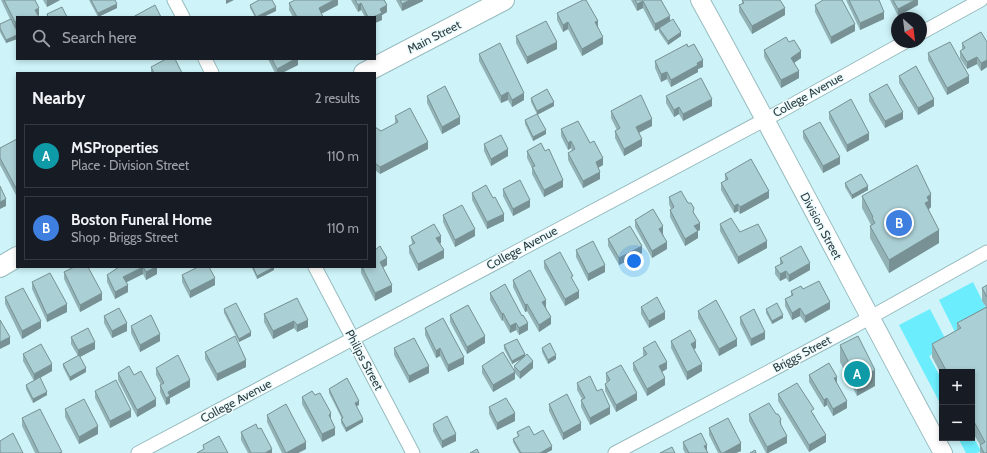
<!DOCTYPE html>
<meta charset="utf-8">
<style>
:root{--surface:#171b24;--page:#242831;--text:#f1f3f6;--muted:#9ea1a6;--line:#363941;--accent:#1a73e8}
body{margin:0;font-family:Cabin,sans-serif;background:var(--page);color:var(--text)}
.controls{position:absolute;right:12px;bottom:12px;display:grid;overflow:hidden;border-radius:0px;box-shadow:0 2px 6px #0003}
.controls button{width:36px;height:36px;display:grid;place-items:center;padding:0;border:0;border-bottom:1px solid var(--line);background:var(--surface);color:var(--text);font:20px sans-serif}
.compass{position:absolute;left:891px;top:12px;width:36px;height:36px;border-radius:50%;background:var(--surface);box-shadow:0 2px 6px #0003;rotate:152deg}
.you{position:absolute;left:634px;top:261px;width:14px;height:14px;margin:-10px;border:3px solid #fff;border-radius:50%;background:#1a73e8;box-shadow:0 0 0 6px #1a73e833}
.badge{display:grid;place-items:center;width:26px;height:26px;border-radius:50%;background:var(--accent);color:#fff;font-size:13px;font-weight:700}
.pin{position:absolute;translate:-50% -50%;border:2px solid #fff;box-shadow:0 1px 4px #0006}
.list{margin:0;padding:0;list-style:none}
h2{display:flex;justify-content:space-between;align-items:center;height:52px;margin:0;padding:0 16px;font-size:17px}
h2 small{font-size:13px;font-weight:400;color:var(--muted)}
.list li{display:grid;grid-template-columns:26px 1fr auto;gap:12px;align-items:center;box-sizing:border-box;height:64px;margin:0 8px 8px;padding:0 8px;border:1px solid var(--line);border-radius:0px}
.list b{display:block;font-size:15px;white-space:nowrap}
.list p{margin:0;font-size:13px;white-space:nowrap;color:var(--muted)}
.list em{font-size:13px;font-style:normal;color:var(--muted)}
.icon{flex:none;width:22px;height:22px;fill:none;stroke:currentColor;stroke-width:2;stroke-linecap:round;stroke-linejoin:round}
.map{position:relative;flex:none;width:987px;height:453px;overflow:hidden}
.search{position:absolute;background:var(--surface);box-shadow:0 2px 6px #0003;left:16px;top:16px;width:360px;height:44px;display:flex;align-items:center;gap:10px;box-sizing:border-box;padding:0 14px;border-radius:0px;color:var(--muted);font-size:15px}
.panel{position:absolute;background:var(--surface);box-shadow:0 2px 6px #0003;left:16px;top:72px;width:360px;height:196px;border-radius:0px}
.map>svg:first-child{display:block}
</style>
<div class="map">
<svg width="987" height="453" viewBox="0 0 987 453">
<rect width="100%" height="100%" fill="#cef4f9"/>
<g fill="#6bedfd">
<path d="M973 282 987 310 957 336 939 300Z"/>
<path d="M930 309 946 340 939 351 929 356 942 380V407L899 325Z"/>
<path d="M972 435 981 451 977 453H966L958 438H972Z"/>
</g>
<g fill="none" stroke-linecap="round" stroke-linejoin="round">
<g stroke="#97bbbf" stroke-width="15">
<g id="street">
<path d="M174 0 183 17"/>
<path d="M921 33 981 0"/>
<path d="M205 59 212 73"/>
<path d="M315 267 413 453"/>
<path d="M138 453 781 111 905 42"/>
<path d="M615 453 853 327 987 252"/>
</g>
</g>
<g stroke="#97bbbf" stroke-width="20">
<path id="secondary" d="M700 0C783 150 861 302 943 453"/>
</g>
<g stroke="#97bbbf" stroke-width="22">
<g id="primary">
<path d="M364 73 504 0"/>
<path d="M0 267 17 257"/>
</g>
</g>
<use href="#street" stroke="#fff" stroke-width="13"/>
<use href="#secondary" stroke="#fff" stroke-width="18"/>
<use href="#primary" stroke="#fff" stroke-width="20"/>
</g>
<g fill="#92b2b6">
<path d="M1 0H35L39 15 17 17V28H16L17 31V39L6 43 0 32V24L10 19Z"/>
<path d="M43 0H60L47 7Z"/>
<path d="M89 0H115L117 8 98 17Z"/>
<path d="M338 0V5L321 14 323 17H293L289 10V3Z"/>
<path d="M351 0H385L387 12 382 15V20L375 23V17H365L361 10 358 12Z"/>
<path d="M396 0H423V1L402 11Z"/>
<path d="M631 0H661L670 21 681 36 668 45 659 32V29L655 31 643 8 637 11Z"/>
<path d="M742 0 785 15 752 34 739 12V5L742 4Z"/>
<path d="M846 0H879L884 19 860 30Z"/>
<path d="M890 0H918V5L898 16Z"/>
<path d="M250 5 276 11 263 17H255L250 8Z"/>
<path d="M815 5 855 31 831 44 815 12Z"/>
<path d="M557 13 598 27 603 44 582 56 568 29 563 32 557 20Z"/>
<path d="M516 36 557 49 527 64 516 43Z"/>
<path d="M987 42V67L981 71 977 64 967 69 960 58V51L962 50V43Z"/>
<path d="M764 50 801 58 794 63 799 78 781 88 764 57Z"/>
<path d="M928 53 969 83 947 95 928 60Z"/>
<path d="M479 54 524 100 512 107 508 100 501 103 479 61Z"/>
<path d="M268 59H298V65L282 73H275Z"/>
<path d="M655 61 703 67 698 69V72L671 87 667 79 661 82 655 68Z"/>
<path d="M151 67 182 73H151Z"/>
<path d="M899 76 934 106 918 115 899 83Z"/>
<path d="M869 94 903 119 885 128 869 101Z"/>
<path d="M427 96 460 124 442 134 427 103Z"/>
<path d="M666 96 712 106 683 121 679 114 674 117 666 103Z"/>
<path d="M531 98 554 106 537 115 546 134 533 141 525 124V120L537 114 531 102Z"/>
<path d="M611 111 652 126 639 133 642 146 624 156 615 138V131L617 130 611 118Z"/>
<path d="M829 112 869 140 847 152 829 119Z"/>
<path d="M395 116 428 149 380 174 375 170V127L381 131 395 124Z"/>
<path d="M561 129 590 143 603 165 598 168 600 179 583 188 568 160V153L572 151 571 148 568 150 561 136Z"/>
<path d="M803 131 840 164 823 173 803 138Z"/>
<path d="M17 139V197L0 165V148Z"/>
<path d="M484 144 508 156 491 166 484 151Z"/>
<path d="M527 151 563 187 544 197 532 174V168L527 158Z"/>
<path d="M725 174 769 198 740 214 738 211 734 213 721 190V183L725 181Z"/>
<path d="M845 183 868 190 852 199 845 187Z"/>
<path d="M503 189 530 207 513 216 503 196Z"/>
<path d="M472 193 504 221 487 229 472 200Z"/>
<path d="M862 196 931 207 929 209V210L939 243 889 273 870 238V226L871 225 862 208Z"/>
<path d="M669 197 694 213 700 230 697 231 698 238 685 246 670 217V210L671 209 669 204Z"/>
<path d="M443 215 475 236 455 247 443 222Z"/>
<path d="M635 220 663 233 667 249 652 258 635 227Z"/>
<path d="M720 224 740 232 767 248 738 264 720 231Z"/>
<path d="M411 237 441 243 439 244 444 258 418 271 409 253V246L412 244Z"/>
<path d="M608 239 642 253 619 265 608 246Z"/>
<path d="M576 250 605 272 588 281 576 257Z"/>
<path d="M780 258 810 270 789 282 786 278 780 281 775 274V267L780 265Z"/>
<path d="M544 261 573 281 579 298 565 306 544 268Z"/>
<path d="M387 265 383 268 392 292 375 301 361 273V267Z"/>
<path d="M115 267H157V274L146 280 143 274 127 282 128 292 115 299 107 282V275L117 269Z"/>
<path d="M252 267H274V270L257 279 252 268Z"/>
<path d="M64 272 102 300 80 312 64 279Z"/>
<path d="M182 275 215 285 190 298 182 282Z"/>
<path d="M513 280 546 307 551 324 539 332 527 311 525 312 513 287Z"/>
<path d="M32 282 67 312 47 322 32 289Z"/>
<path d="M987 285V453H980V445L972 431V372H942V376L932 357V344L957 330V323L986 307 982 301V288Z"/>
<path d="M803 289 830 309 805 323 800 316 792 320 785 306V299L791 296V291Z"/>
<path d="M490 293 528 330 519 335 516 330 510 333 503 320 502 321 490 300Z"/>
<path d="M5 297 41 328 22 339 5 304Z"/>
<path d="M297 298 308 327 297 332 294 328 273 339 264 322V314Z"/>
<path d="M641 307 665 319 649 328 641 314Z"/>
<path d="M224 309 251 336 239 342 224 313Z"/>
<path d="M766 309 783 318 772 324 766 313Z"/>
<path d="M698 311 737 346 719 356 698 318Z"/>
<path d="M450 315 485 343 467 354 450 322Z"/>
<path d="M104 316 127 331 112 338 104 323Z"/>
<path d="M740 317 765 339 751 346 740 324Z"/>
<path d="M131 326 160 341 140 352 131 333Z"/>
<path d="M425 328 464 364 448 372 440 356 436 358 425 335Z"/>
<path d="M71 337 95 349 80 357 86 372 70 381 63 367V364L78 356 71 344Z"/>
<path d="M671 341 696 348 694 349 702 371 687 380 671 348Z"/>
<path d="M504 345 525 356 533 368 520 379 515 373V379L493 392 482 373V366L514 372V366L521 359 512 364 504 349Z"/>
<path d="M840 345 875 386 857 396 840 362Z"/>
<path d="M394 348 429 373 409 383 394 355Z"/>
<path d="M542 348 556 359 548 364 542 352Z"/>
<path d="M643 348 667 369 662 372 665 385 647 396 633 370V363L644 356 643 355Z"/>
<path d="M205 352 246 367 217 381 205 359Z"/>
<path d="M23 354 52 371 40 378 47 395 33 403 26 389V385L34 381 23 361Z"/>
<path d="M156 368 190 387 170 398V403L166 405 160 392V385H161L156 375Z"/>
<path d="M118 373 134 375 156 406 137 417 118 380Z"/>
<path d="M606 373 637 400 616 412 605 391V384L607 382 606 381Z"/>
<path d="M809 375 837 384 847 408 833 416 827 405 824 407 809 382Z"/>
<path d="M577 383 597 391 610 414 590 425 581 407V400L582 399 577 390Z"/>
<path d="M329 389 359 405 356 406 363 422 346 432 341 423V419H342L329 393Z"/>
<path d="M95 391 131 417 110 428 95 398Z"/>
<path d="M778 394 814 414 826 442 809 452 778 401Z"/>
<path d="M302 397 331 419 335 435 322 442 302 404Z"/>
<path d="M549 404 581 430 563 440 549 411Z"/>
<path d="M489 407 515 421 497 430 489 414Z"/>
<path d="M65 409 98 434 79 444 65 417Z"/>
<path d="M749 414 781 426 787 443 768 453H766L749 421Z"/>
<path d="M267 415 306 449 298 453H282L267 422Z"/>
<path d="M22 418 62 453H35L22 426Z"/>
<path d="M433 424 456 441 442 448 433 431Z"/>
<path d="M709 428 741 451 736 453H718L709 435Z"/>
<path d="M241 432 272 453H248L241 440Z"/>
<path d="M517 432 552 450 546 453H519L513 442V439L518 437Z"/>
<path d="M683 442 707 452 708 453H685L683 449Z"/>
</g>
<g fill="#779194">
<path d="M47 0H60L47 7Z"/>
<path d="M226 0H234L226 4Z"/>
<path d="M334 0H338V5L319 15V8Z"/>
<path d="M410 0H423V1L402 11V4Z"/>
<path d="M915 0H918V5L898 16V9Z"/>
<path d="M643 1V8L637 11V4Z"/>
<path d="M361 3V10L358 12V5Z"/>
<path d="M117 4V8L98 17V13Z"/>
<path d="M387 5V12L382 15V20L375 23V17H373L380 9Z"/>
<path d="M276 7V11L263 17H256Z"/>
<path d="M39 8V15L36 17 35 10Z"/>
<path d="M785 8V15L752 34V26Z"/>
<path d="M884 12V19L860 30V23Z"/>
<path d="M670 16V23L655 31V24Z"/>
<path d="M17 21V28L15 29V22Z"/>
<path d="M598 21V28L595 22Z"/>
<path d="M568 22V29L563 32V25Z"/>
<path d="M855 24V31L831 44V37Z"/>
<path d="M681 32V36L668 45V41Z"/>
<path d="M17 35V39L6 43V40Z"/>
<path d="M603 37V44L582 56V49Z"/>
<path d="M557 42V49L527 64V57Z"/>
<path d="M801 51V58L791 65V58Z"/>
<path d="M977 57V64L967 69V62Z"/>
<path d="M295 59H298V65L282 73H277V69Z"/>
<path d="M703 60V67L698 69V72L671 87V80L697 63Z"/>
<path d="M987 60V67L981 71V63Z"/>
<path d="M799 71V78L781 88V80Z"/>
<path d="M667 72V79L661 82V74Z"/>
<path d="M969 76V83L947 95V88Z"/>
<path d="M508 92V100L501 103V96Z"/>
<path d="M524 93V100L512 107V100Z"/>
<path d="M712 99V106L683 121V114Z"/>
<path d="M934 99V106L918 115V108Z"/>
<path d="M554 102V106L537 115V111Z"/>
<path d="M679 107V114L674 117V110Z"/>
<path d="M903 112V119L885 128V121Z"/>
<path d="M460 117V124L442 134V127Z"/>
<path d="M652 119V126L636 134V127Z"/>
<path d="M546 130V134L533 141V137Z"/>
<path d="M869 133V140L847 152V145Z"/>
<path d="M642 139V146L624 156V149Z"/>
<path d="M571 141V148L568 150V143Z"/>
<path d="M428 142V149L380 174V167Z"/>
<path d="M508 149V156L491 166V159Z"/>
<path d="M840 157V164L823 173V166Z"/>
<path d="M603 158V165L596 169V162Z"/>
<path d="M600 172V179L583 188V181Z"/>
<path d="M563 180V187L544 197V190Z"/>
<path d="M868 186V190L852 199V195Z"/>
<path d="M769 191V198L740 214V207Z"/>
<path d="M931 194V207L929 209V214L925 203 927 197Z"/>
<path d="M6 199V206L0 209V202Z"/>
<path d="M530 200V207L513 216V209Z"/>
<path d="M738 204V211L734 213V206Z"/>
<path d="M504 214V221L487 229V222Z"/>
<path d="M700 223V230L694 233V226Z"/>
<path d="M663 226V233L659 236V229Z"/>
<path d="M475 229V236L455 247V240Z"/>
<path d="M939 230V243L889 273V260Z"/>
<path d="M698 231V238L685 246V239Z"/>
<path d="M441 236V243L436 245V238Z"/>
<path d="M767 241V248L738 264V257Z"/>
<path d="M667 242V249L652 258V251Z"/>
<path d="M642 246V253L619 265V258Z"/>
<path d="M444 250V258L418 271V264Z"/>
<path d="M387 258V265L380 269V262Z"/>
<path d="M810 263V270L789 282V275Z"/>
<path d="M605 265V272L588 281V274Z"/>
<path d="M143 267V274L123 284V277Z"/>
<path d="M156 267H157V274L146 280V272Z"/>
<path d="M274 267V270L257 279V276Z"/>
<path d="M786 271V278L780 281V274Z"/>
<path d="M215 278V285L190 298V291Z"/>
<path d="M128 285V292L115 299V292Z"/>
<path d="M392 285V292L375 301V293Z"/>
<path d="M579 291V298L565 306V299Z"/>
<path d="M102 293V300L80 312V305Z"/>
<path d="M546 300V307L542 309V302Z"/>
<path d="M830 302V309L805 323V316Z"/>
<path d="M67 304V312L47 322V315Z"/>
<path d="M527 304V311L525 312V305Z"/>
<path d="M800 308V316L792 320V313Z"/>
<path d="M665 312V319L649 328V321Z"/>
<path d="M503 313V320L502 321V314Z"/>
<path d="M783 315V318L772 324V321Z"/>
<path d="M551 317V324L539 332V325Z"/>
<path d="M308 320V327L297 332V325Z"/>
<path d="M41 321V328L22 339V331Z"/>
<path d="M294 321V328L273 339V331Z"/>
<path d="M127 323V331L112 338V331Z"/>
<path d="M516 323V330L510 333V326Z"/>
<path d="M528 323V330L519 335V328Z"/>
<path d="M251 332V336L239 342V339Z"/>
<path d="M765 332V339L751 346V339Z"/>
<path d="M160 334V341L140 352V345Z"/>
<path d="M485 336V343L467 354V347Z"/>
<path d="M10 337V344L0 349V342Z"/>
<path d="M737 339V346L719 356V349Z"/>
<path d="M696 341V348L691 351V344Z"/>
<path d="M95 342V349L78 358V350Z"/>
<path d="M440 348V356L436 358V351Z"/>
<path d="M525 354V357L512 364V361Z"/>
<path d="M556 355V359L548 364V360Z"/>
<path d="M464 357V364L448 372V365Z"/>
<path d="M246 360V367L217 381V374Z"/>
<path d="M533 361V368L520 379V372Z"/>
<path d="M667 362V369L659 373V366Z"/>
<path d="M52 364V371L34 381V374Z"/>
<path d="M702 364V371L687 380V372Z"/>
<path d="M429 366V373L409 383V376Z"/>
<path d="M86 368V372L70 381V377Z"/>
<path d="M875 370V386L857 396V379Z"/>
<path d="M515 372V379L493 392V385Z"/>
<path d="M837 377V384L834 378Z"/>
<path d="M665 378V385L647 396V389Z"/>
<path d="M190 380V387L170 398V403L166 405V398L168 392Z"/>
<path d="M47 392V395L33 403V399Z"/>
<path d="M637 393V400L616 412V405Z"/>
<path d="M827 398V405L824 407V400Z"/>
<path d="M156 399V406L137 417V410Z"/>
<path d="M359 401V405L355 407V403Z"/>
<path d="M847 401V408L833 416V409Z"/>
<path d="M610 407V414L590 425V418Z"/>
<path d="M131 410V417L110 428V421Z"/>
<path d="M331 413V420L329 415Z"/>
<path d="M515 413V421L497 430V423Z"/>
<path d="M363 419V422L346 432V428Z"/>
<path d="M781 419V426L780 428V421Z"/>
<path d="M581 423V430L563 440V433Z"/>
<path d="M98 426V434L79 444V437Z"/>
<path d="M335 428V435L322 442V434Z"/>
<path d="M456 434V441L442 448V441Z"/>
<path d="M826 435V442L809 452V445Z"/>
<path d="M787 436V443L768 453H767V447Z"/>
<path d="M306 442V449L298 453H286Z"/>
<path d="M741 443V451L736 453H723Z"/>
<path d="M707 445V452L704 446Z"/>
<path d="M552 446V450L546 453H540Z"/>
<path d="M272 449V453H265Z"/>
</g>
<g fill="#aacfd4" stroke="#779194">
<path d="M4 0H35L39 8 35 10 39 17H17V21L15 22Z"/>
<path d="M91 0H115L117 4 98 13Z"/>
<path d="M259 0H272L276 7 256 17 250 5Z"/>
<path d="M295 0H334L319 8 323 17H297L289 3Z"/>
<path d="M355 0H384L387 5 380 9 382 13 373 17H368L361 3 358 5Z"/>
<path d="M400 0H410L402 4Z"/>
<path d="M583 0H586L598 21 595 22 603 37 582 49 568 22 563 25 557 13Z"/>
<path d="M635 0H661L670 16 655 24 643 1 637 4Z"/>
<path d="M742 0H780L785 8 752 26 739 5 744 3Z"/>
<path d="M823 0H842L855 24 831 37 815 5Z"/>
<path d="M849 0H879L884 12 860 23Z"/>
<path d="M893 0H915L898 9Z"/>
<path d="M155 5 161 17H133Z"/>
<path d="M62 7 67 17H48L47 14Z"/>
<path d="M11 19 17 31V35L6 40 0 28V24Z"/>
<path d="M673 19 681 32 668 41 659 28Z"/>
<path d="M546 21 557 42 527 57 516 36Z"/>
<path d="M981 32 987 42V60L981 63 977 57 967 62 960 51 965 48 962 43Z"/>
<path d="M786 37 789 42 794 40 801 51 791 58 799 71 781 80 764 50Z"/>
<path d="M950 42 969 76 947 88 928 53Z"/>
<path d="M500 43 524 93 512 100 508 92 501 96 479 54Z"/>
<path d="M687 44 688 47 694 44 703 60 697 63 698 65 671 80 667 72 661 74 655 61Z"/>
<path d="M166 59H175L182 73H154L151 67Z"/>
<path d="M272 59H295L277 69Z"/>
<path d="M916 66 934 99 918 108 899 76Z"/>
<path d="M701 78 712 99 683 114 679 107 674 110 666 96Z"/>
<path d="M887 84 903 112 885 121 869 94Z"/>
<path d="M445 86 460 117 442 127 427 96Z"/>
<path d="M547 89 554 102 537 111 531 98Z"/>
<path d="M641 95 652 119 636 127 642 139 624 149 615 131 620 128 611 111Z"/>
<path d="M851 99 869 133 847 145 829 112Z"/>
<path d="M410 108 428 142 380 167 375 163V127L381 131 398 122 395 116Z"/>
<path d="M537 114 546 130 533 137 525 120Z"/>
<path d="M578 121 590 143 594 141 603 158 596 162 600 172 583 181 568 153 575 149 571 141 568 143 561 129Z"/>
<path d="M820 122 840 157 823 166 803 131Z"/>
<path d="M501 135 508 149 491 159 484 144Z"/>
<path d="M17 139V190L0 158V148Z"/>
<path d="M541 143 545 151 549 149 563 180 544 190 532 167 535 166 527 151Z"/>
<path d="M751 159 769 191 740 207 738 204 734 206 721 183 728 179 725 174Z"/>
<path d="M917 165 931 194 927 197 929 201 925 203 939 230 889 260 870 226 875 223 872 218 873 217 862 196Z"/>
<path d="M861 174 868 186 852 195 845 183Z"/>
<path d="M520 180 530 200 513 209 503 189Z"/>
<path d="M486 185 493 198 495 197 504 214 487 222 472 193Z"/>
<path d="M0 186 6 199 0 202Z"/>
<path d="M681 191 688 203H691L694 208 693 212 700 223 694 226 698 231 685 239 670 210 674 207 669 197Z"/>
<path d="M462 205 475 229 455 240 443 215Z"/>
<path d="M653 209 663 226 659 229 667 242 652 251 635 220Z"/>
<path d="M731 218 740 232 758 224 767 241 738 257 720 224Z"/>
<path d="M434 224 441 236 436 238 444 250 418 264 409 246 415 243 411 237Z"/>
<path d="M630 226 642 246 619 258 608 239Z"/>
<path d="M593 241 605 265 588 274 576 250Z"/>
<path d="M380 246 387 258 380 262 392 285 375 293 362 267H375V250Z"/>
<path d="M801 246 810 263 789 275 786 271 780 274 775 267 783 263 780 258Z"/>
<path d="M560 252 573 276 571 277 579 291 565 299 544 261Z"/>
<path d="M74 267H88L102 293 80 305 64 272Z"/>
<path d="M119 267H143L123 277 128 285 115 292 107 275Z"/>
<path d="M143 267H156L146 272Z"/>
<path d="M198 267H209L215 278 190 291 182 275Z"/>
<path d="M253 267H274L257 276Z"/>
<path d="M530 270 546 300 542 302 551 317 539 325 527 304 525 305 513 280Z"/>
<path d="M50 273 67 304 47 315 32 282Z"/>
<path d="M819 281 830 302 805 316 800 308 792 313 785 299 793 295 791 291 801 286 803 289Z"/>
<path d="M505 284 522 316 523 315 528 323 519 328 516 323 510 326 503 313 502 314 490 293Z"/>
<path d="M987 285V297L982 288Z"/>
<path d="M23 288 41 321 22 331 5 297Z"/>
<path d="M657 297 665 312 649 321 641 307Z"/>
<path d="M297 298 308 320 297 325 294 321 273 331 264 314Z"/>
<path d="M716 300 737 339 719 349 698 311Z"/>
<path d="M236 303 251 332 239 339 224 309Z"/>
<path d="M777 303 783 315 772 321 766 309Z"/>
<path d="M468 305 485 336 467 347 450 315Z"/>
<path d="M987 307V453H984L980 445 985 442 972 418V372H947L932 344 961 328 957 323Z"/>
<path d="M119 308 127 323 112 331 104 316Z"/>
<path d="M754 309 765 332 751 339 740 317Z"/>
<path d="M151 315 160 334 140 345 131 326Z"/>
<path d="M443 318 464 357 448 365 440 348 436 351 425 328Z"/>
<path d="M0 320 10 337 0 342Z"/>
<path d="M88 328 95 342 78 350 71 337Z"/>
<path d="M690 330 696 341 691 344 702 364 687 372 671 341Z"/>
<path d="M235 336 246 360 217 374 205 352Z"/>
<path d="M858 336 875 370 857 379 840 345Z"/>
<path d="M414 338 429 366 409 376 394 348Z"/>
<path d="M517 339 525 354 512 361 504 345Z"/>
<path d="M655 341 667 362 659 366 665 378 647 389 633 363 647 354 643 348Z"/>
<path d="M550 343 556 355 548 360 542 348Z"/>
<path d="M41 344 52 364 34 374 23 354Z"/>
<path d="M503 352 515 372 493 385 482 366Z"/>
<path d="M527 354 533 361 520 372 514 366Z"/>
<path d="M79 355 86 368 70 377 63 364Z"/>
<path d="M178 355 190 380 168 392 170 396 166 398 160 385 164 383 156 368Z"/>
<path d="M829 363 837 377 834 378 847 401 833 409 827 398 824 400 809 375Z"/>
<path d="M621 365 637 393 616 405 605 384 610 380 606 373Z"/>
<path d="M129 366 134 375 141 371 156 399 137 410 118 373Z"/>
<path d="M590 376 597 391 602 389 610 407 590 418 581 400 585 398 577 383Z"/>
<path d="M40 377 47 392 33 399 26 385Z"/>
<path d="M347 378 359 401 355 403 363 419 346 428 341 419 343 418 329 389Z"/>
<path d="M116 380 131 410 110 421 95 391Z"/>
<path d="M797 383 814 409 811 411 826 435 809 445 778 394Z"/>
<path d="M312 391 315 395 320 393 331 413 329 415 335 428 322 434 302 397Z"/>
<path d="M567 394 581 423 563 433 549 404Z"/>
<path d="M506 398 515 413 497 423 489 407Z"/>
<path d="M84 399 98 426 79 437 65 409Z"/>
<path d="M769 403 776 414H778L781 419 780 421 781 425 787 436 767 447 749 414Z"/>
<path d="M286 404 306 442 286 453 267 415Z"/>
<path d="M40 409 62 452 59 453H39L22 418Z"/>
<path d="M447 416 456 434 442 441 433 424Z"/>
<path d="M728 418 741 443 723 453H721L709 428Z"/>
<path d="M256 424 258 429 261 428 272 449 265 453H251L241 432Z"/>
<path d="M529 426 534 435 543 430 552 446 540 453H521L513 439 519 436 517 432Z"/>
<path d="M13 433 23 453H1L0 451V441Z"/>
<path d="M701 433 707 445 704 446 708 453H689L683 442Z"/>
<path d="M219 436 228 453H197L204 449 203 445Z"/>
<path d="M672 447 675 453H660Z"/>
<path d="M477 449 479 453H470Z"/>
<path d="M755 450 756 453H750Z"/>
</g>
<g text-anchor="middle" stroke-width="3" stroke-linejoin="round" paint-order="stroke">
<g font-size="12" fill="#2f3e40" stroke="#edfcfe">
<text transform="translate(434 37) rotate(-27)" y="4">Main Street</text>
<text transform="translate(808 95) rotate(-29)" y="4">College Avenue</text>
<text transform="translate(821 226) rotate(62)" y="4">Division Street</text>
<text transform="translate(522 248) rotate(-28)" y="4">College Avenue</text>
<text transform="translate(802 354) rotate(-28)" y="4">Briggs Street</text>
<text transform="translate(364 360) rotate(62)" y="4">Philips Street</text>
<text transform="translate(236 401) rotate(-28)" y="4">College Avenue</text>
</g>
</g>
</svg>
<div class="controls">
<button>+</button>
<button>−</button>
</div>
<svg class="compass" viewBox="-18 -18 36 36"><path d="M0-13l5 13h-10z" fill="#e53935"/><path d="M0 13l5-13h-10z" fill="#9ea1a6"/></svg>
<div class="you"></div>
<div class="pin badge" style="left:857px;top:374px;background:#0f9aa8">A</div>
<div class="pin badge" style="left:899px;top:223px;background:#3f7fe0">B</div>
<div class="search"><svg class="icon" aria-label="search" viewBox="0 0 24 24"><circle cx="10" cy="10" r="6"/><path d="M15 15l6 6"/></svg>Search here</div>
<section class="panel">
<h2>Nearby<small>2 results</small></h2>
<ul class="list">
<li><span class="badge" style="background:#0f9aa8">A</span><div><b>MSProperties</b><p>Place · Division Street</p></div><em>110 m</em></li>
<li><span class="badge" style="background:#3f7fe0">B</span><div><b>Boston Funeral Home</b><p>Shop · Briggs Street</p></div><em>110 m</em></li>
</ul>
</section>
</div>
